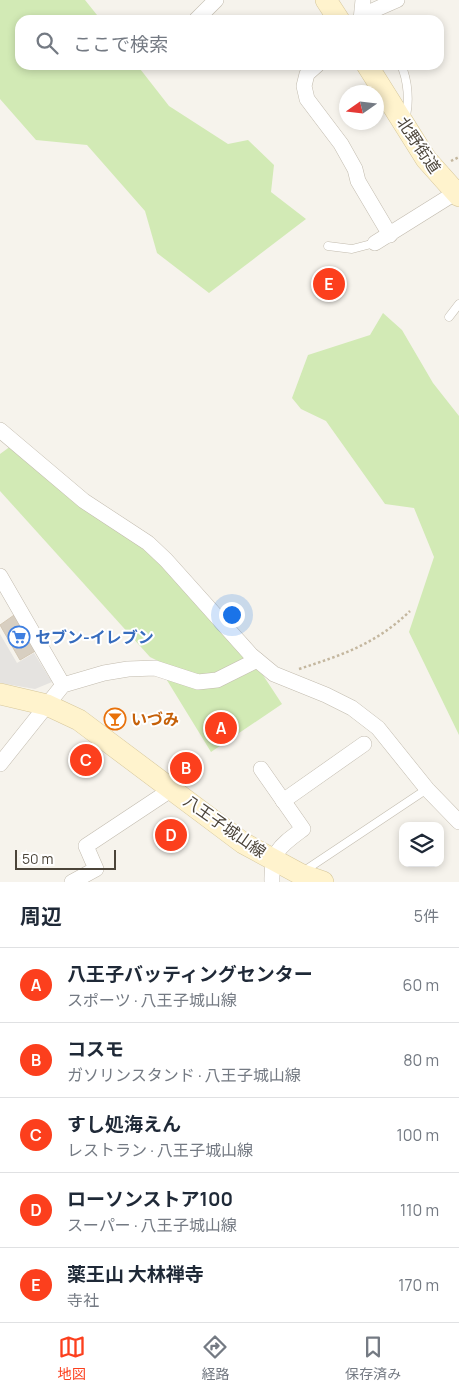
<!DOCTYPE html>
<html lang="ja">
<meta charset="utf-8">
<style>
:root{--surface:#fff;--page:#f6f6f7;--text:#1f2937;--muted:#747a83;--line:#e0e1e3;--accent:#fc3f1d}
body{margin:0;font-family:Manrope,"Noto Sans JP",sans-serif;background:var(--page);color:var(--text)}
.controls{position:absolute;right:15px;bottom:15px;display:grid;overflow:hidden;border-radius:10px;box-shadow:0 2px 8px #0003}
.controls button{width:45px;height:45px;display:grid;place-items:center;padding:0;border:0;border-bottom:1px solid var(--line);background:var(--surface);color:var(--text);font:25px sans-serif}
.compass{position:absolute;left:339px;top:85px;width:45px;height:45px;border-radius:50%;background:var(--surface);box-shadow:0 2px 8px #0003;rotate:256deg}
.scale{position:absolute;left:15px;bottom:12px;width:101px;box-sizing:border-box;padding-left:5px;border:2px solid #4b4439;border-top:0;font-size:14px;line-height:18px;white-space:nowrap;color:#4b4439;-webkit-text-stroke:4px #fff;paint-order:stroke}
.you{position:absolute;left:231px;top:614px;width:18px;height:18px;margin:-12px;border:4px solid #fff;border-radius:50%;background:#1a73e8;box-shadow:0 0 0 8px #1a73e833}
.badge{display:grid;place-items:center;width:32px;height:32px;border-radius:50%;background:var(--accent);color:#fff;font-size:16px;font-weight:700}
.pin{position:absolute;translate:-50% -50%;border:2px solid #fff;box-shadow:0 1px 5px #0006}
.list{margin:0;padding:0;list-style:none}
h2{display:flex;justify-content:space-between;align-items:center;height:65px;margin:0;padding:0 20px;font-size:21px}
h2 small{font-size:16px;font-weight:400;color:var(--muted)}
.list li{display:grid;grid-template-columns:32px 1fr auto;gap:15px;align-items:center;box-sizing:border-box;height:75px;padding:0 20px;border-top:1px solid var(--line)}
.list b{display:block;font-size:19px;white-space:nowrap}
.list p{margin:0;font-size:16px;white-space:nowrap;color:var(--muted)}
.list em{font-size:16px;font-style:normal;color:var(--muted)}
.icon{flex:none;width:28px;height:28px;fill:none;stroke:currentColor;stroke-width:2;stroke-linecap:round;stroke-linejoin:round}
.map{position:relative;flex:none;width:459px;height:882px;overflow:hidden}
.search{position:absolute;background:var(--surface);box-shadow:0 2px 8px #0003;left:15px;right:15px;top:15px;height:55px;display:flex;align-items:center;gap:12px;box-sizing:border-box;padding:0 18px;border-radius:15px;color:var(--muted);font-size:19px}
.sheet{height:440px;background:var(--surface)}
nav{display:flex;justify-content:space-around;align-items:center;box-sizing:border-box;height:70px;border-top:1px solid var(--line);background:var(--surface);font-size:14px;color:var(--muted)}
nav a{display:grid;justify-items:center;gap:2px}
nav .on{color:var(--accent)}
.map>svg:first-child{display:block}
</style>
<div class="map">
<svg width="459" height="882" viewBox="0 0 459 882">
<rect width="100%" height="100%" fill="#f6f3ec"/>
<g fill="#d2eab5">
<path d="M0 0H85L101 20H20V65H137L169 106 228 144 248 140 274 165 271 192 306 219 209 293 157 253 145 211 87 145 36 140 0 99Z"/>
<path d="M383 313 402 330 433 383 459 416V735L409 632 434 557 414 508 385 504 326 421 301 409 292 398 308 355 370 335Z"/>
<path d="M11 446 145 545 253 659 204 677 174 669 150 657 0 491V454Z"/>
<path d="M257 666 282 704 211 752 165 677 187 686Z"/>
</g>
<path fill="#e5e3e0" d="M0 634 17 663 34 653 52 682 35 689 0 683Z"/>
<path fill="#d8cfc1" stroke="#d3c7b4" d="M17 613 37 650 20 660 0 625Z"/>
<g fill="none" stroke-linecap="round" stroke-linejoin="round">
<g stroke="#c2bbae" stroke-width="9">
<g id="service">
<path d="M401 65C408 80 410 103 405 119"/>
<path d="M328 246 352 249 375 243"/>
<path d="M449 317 459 304"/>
<path d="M304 871 427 789"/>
</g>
</g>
<g stroke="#c2bbae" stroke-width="16">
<g id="minor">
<path d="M196 20 216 0"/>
<path d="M361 20 363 0"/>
<path d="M362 20 372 11 397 0"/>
<path d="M317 65 307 74 304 86 307 99 341 144 355 169 358 181 390 235"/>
<path d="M375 243 455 193"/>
<path d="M0 430 84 501 148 543 166 560 251 655 274 674 326 695 352 708 378 728 427 789 459 822"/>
<path d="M0 576 63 685"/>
<path d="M0 764 63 685 104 673 128 669 155 668 198 682 217 680 257 660"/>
<path d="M261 769 303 829C280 846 271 851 272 882"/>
<path d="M283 801 364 744"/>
<path d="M72 882 96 869 86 846 172 789"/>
</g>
</g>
<g stroke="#d6c79b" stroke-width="22">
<g id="secondary">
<path d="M326 0 339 20"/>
<path d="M367 65 426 159 459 196"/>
<path d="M0 694 47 705 79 720 243 843 300 874 323 882"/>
</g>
</g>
<g stroke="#c4b79f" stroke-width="2.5" stroke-dasharray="2.5 2.5" stroke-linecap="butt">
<path d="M451 161 459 157"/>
<path d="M299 669C342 655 376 644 410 611"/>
</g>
<use href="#service" stroke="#fff" stroke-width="8"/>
<use href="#minor" stroke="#fff" stroke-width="15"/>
<use href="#secondary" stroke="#fff3cd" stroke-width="21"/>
</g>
<defs>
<g id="supermarket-ring" transform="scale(1.125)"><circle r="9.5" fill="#fff" stroke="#3f7fe0" stroke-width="1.5"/><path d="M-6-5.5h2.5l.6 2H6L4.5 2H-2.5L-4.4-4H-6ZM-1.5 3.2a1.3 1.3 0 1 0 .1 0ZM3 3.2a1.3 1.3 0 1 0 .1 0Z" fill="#3f7fe0"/></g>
<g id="bar-ring" transform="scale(1.125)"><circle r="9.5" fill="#fff" stroke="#e8710a" stroke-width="1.5"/><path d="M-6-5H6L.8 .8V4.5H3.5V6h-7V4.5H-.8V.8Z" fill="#e8710a"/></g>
</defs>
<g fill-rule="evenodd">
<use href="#supermarket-ring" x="19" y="637"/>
<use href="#bar-ring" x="115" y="719"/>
</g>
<g text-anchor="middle" stroke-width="4" stroke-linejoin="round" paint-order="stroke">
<g font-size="16" fill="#4b4439" stroke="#fff">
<text transform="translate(419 145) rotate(56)" y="6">北野街道</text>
<text transform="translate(225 826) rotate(35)" y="6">八王子城山線</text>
</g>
<g font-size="16" font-weight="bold" fill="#366cbe" stroke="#fff" text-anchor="start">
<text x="35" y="643">セブン-イレブン</text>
</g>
<g font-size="16" font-weight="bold" fill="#c56008" stroke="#fff" text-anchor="start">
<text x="131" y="725">いづみ</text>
</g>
</g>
</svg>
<div class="controls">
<button><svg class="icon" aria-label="layers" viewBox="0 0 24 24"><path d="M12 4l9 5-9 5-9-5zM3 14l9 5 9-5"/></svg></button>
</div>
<svg class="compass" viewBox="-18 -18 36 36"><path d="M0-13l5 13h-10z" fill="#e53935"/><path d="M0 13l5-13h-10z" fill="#747a83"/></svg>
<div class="scale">50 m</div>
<div class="you"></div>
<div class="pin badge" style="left:221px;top:728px">A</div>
<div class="pin badge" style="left:186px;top:768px">B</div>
<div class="pin badge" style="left:86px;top:760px">C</div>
<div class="pin badge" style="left:171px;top:835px">D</div>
<div class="pin badge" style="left:329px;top:284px">E</div>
<div class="search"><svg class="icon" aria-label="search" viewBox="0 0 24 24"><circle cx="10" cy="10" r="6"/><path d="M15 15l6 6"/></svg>ここで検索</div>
</div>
<section class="sheet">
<h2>周辺<small>5件</small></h2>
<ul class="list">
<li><span class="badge">A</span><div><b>八王子バッティングセンター</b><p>スポーツ · 八王子城山線</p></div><em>60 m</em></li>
<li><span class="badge">B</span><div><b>コスモ</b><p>ガソリンスタンド · 八王子城山線</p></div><em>80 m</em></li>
<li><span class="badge">C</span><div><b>すし処海えん</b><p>レストラン · 八王子城山線</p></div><em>100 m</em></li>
<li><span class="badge">D</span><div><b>ローソンストア100</b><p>スーパー · 八王子城山線</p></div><em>110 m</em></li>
<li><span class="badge">E</span><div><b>薬王山 大林禅寺</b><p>寺社</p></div><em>170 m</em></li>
</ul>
</section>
<nav>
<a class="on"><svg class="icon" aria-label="map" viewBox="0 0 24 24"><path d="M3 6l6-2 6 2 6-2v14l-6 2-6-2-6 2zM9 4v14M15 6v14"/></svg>地図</a>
<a><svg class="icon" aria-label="directions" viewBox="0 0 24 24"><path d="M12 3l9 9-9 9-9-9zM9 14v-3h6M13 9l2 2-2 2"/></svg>経路</a>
<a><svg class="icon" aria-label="saved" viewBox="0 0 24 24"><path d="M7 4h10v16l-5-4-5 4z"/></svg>保存済み</a>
</nav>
